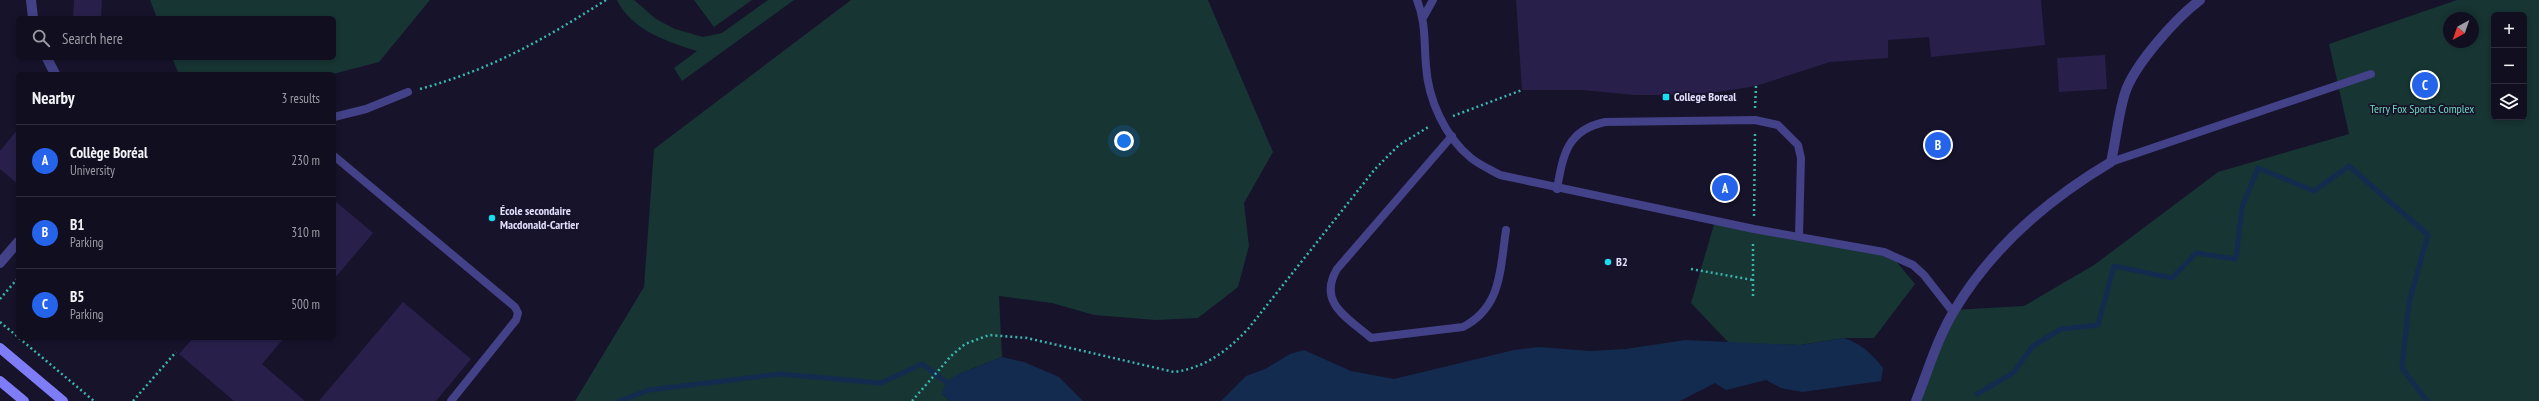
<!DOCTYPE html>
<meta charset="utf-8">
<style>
:root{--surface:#110e20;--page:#1a1729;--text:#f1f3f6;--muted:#9c9ca5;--line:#302e3e;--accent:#2563eb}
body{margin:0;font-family:"PT Sans Narrow",sans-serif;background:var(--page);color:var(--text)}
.controls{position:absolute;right:12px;top:12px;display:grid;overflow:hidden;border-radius:6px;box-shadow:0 2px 6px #0003}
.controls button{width:36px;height:36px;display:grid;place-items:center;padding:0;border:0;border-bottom:1px solid var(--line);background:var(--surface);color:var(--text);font:20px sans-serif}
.compass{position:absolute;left:2443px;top:12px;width:36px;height:36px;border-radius:50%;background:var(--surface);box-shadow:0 2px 6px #0003;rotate:220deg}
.you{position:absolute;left:1124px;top:141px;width:14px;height:14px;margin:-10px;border:3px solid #fff;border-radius:50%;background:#1a73e8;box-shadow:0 0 0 6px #1a73e833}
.badge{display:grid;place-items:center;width:26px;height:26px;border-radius:50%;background:var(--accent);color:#fff;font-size:13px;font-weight:700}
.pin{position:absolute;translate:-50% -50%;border:2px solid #fff;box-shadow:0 1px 4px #0006}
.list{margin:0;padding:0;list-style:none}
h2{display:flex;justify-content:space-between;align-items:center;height:52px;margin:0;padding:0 16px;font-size:17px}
h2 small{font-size:13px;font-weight:400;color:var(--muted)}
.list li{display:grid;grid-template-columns:26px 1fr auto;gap:12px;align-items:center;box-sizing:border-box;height:72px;padding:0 16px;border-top:1px solid var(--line)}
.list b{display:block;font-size:15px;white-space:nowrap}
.list p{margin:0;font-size:13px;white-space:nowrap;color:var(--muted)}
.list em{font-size:13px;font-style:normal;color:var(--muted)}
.icon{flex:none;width:22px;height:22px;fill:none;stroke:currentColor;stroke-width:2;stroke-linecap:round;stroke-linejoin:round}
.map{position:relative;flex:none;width:2539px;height:401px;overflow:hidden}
.search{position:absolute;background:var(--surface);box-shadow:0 2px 6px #0003;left:16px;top:16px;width:320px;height:44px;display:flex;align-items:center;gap:10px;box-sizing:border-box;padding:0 14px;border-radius:6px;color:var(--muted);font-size:15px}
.panel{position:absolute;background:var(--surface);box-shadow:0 2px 6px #0003;left:16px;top:72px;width:320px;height:268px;border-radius:6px}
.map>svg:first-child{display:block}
</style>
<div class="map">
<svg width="2539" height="401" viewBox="0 0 2539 401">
<rect width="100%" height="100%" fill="#17132b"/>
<g fill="#173533" fill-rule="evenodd">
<path d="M150 0H430L379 62 333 74H179L172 58H334V18H157Z"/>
<path d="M617 0H634L656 19 675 29 703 37 722 33 768 0H794L682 81 674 68 697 51C668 42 631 30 617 0Z"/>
<path d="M694 0H752L714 27Z"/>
<path d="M851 0H1208L1273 152 1244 203 1249 246 1238 287 1198 318 1156 320 1094 315 1052 303 999 296 1002 357 959 374 942 394 950 401H575L644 287 654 149Z"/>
<path d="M2457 0H2539V401H1919L1953 310 2024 306 2094 265 2218 172 2349 134 2329 44ZM2494 15H2524V117H2494ZM2449 18H2473V42H2449Z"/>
<path d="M1715 221 1890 254 1915 284 1874 338H1844L1800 345 1729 343 1691 303Z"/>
</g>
<g fill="#132b4f">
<path d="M1844 338C1862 344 1872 354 1883 368L1881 381 1802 392 1781 388 1766 380 1726 390 1715 383 1680 401H1221L1246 376 1265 369 1290 354 1304 350 1351 371 1394 379 1514 350 1539 347 1590 351 1626 349 1685 340 1800 345Z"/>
<path d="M1002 357 1024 362 1059 377 1083 401H950L942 394 946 382 959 374Z"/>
</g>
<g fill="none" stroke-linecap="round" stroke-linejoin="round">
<g stroke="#132b4f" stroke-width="5">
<path d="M1977 394 2013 373 2033 346 2061 329 2098 325 2114 266 2172 278 2196 253 2236 259 2242 207 2258 168 2314 191 2349 166 2428 235 2409 302 2402 368 2427 401"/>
<path d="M619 401 649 390 780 374 881 383 922 364 946 382"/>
</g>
</g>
<g fill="#28204b">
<path d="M74 0H102L101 18H73Z"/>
<path d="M1516 0H2041L2045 45 1931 57 1929 37 1888 40V58L1830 62 1756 86 1718 92 1679 95H1635L1582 90H1522Z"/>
<path d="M2105 55 2107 89 2059 92 2057 58Z"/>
<path d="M18 129V184L0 169V151Z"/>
<path d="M334 200 373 233 334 279Z"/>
<path d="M403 302 471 359 436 401H319Z"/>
<path d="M193 338H284L262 364 305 401H234L179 354Z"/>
</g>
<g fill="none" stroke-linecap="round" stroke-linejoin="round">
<g stroke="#39b7ae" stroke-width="2.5" stroke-dasharray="2 3" stroke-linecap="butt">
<path d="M420 89C492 69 543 40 606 0"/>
<path d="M1755 108 1756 86"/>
<path d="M1453 116 1522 90"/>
<path d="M1754 216 1755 133"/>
<path d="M1691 269 1753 280"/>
<path d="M1753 296V241"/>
<path d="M0 299 18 278"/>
<path d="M0 322 18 337"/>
<path d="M19 338 94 401"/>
<path d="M133 401 176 352"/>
<path d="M912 401 951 356 965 344 989 335 1027 338 1174 372C1205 368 1227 351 1248 329L1375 169 1399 145 1430 126"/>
</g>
<g stroke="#434187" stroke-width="8">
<path d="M1417 0C1426 22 1424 43 1426 66 1428 99 1445 137 1471 158 1480 165 1491 170 1500 175L1754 229 1884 252 1913 265 1924 275 1953 312"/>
<path d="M1424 16 1433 0"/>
<path d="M334 117 366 109 408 92"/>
<path d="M1452 136 1337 269C1317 303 1348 318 1371 338L1463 327C1502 307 1500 269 1506 230"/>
<path d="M334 156 515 307 518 313 516 320 451 401"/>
<path d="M2111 162 2371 74"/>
<path d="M1557 189C1563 155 1567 130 1605 122L1755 120 1778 125 1798 145 1801 158 1799 236"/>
</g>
<g stroke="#434187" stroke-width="10">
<path d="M31 0 33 18"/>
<path d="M47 58 55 74"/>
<path d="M0 263 18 242"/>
<path d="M1916 401C1928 371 1937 339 1954 311 1992 247 2047 200 2111 162 2116 140 2118 115 2125 93 2134 65 2176 18 2200 0"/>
</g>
<g stroke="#7e7cf7" stroke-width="10">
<path d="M0 348 63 401"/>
<path d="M0 381 24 401"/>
</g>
</g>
<g fill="#18ddf0" stroke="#17132b" stroke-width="1.5">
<rect x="1662" y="93" width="8" height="8" rx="2"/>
<circle cx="492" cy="218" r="4"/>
<circle cx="1608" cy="262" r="4"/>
</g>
<g text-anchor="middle" stroke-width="3.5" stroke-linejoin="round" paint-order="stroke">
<g font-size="12" font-weight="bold" fill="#e2dffd" stroke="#17132b" text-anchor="start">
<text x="1674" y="101">College Boreal</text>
<text x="500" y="215">École secondaire<tspan x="500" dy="14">Macdonald-Cartier</tspan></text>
<text x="1616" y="266">B2</text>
</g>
<g font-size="12" fill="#6edabe" stroke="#17132b">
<text x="2422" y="113">Terry Fox Sports Complex</text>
</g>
</g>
</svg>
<div class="controls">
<button>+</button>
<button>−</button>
<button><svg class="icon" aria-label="layers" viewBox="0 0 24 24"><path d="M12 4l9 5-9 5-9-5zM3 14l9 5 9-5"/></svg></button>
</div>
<svg class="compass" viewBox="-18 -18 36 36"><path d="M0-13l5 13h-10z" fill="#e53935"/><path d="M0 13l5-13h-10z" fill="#9c9ca5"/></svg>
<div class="you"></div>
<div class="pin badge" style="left:1725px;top:188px">A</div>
<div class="pin badge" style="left:1938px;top:145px">B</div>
<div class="pin badge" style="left:2425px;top:85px">C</div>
<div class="search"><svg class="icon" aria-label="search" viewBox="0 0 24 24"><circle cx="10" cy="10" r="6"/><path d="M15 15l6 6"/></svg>Search here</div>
<section class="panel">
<h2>Nearby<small>3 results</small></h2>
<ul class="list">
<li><span class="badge">A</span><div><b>Collège Boréal</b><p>University</p></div><em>230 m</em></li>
<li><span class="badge">B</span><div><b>B1</b><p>Parking</p></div><em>310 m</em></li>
<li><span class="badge">C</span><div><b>B5</b><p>Parking</p></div><em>500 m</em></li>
</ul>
</section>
</div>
